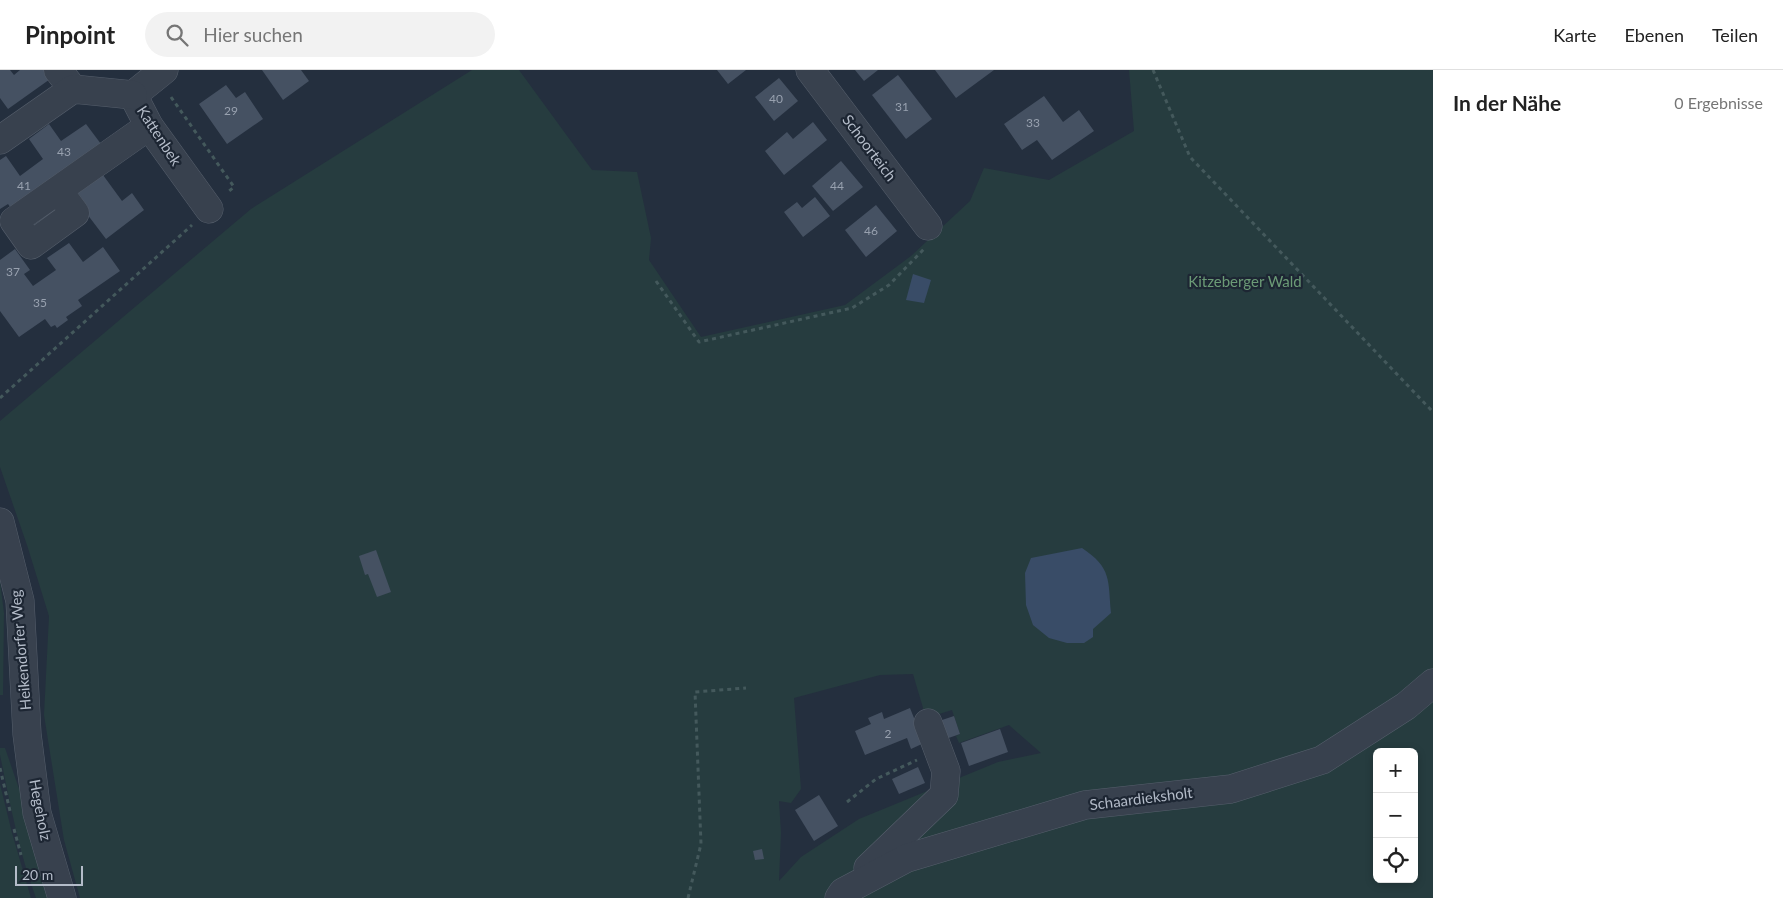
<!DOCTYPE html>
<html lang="de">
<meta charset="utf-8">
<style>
:root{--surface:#fff;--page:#f2f2f2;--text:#222;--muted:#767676;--line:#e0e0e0}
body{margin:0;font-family:Lato,sans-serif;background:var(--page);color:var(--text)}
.controls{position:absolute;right:15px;bottom:15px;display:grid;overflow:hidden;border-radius:8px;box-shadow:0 2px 8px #0003}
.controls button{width:45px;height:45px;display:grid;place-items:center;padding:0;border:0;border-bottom:1px solid var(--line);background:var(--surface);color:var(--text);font:25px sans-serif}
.scale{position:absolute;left:15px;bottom:12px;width:68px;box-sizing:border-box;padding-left:5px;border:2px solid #b4bcc9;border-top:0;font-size:14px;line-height:18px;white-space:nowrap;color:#b4bcc9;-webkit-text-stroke:4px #1d2633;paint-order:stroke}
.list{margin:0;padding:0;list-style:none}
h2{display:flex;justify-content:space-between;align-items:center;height:65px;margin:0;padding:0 20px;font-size:21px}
h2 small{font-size:16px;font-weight:400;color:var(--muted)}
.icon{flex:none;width:28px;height:28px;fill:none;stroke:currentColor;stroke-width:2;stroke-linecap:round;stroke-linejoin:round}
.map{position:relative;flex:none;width:1433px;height:828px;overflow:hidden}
header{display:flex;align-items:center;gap:30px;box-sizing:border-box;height:70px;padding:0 25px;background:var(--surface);border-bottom:1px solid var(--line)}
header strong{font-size:24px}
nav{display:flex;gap:28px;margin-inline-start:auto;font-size:18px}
.search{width:350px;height:45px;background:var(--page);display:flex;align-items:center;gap:12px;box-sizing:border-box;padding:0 18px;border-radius:28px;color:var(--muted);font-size:19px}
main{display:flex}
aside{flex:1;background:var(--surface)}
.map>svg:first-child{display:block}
</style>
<header>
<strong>Pinpoint</strong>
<div class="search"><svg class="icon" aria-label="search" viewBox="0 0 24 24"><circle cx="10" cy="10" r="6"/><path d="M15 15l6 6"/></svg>Hier suchen</div>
<nav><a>Karte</a><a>Ebenen</a><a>Teilen</a></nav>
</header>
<main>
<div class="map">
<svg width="1433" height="828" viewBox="0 0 1433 828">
<rect width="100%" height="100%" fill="#242f3e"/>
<g fill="#263c3f" fill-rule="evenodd">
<path d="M472 0H519L592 100 637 102 651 168 649 190 701 267 845 235 911 186 970 131 984 98 1049 110 1134 61 1129 0H1433V828H80L64 770 44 645 49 546 27 475 0 397V351L251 139ZM913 604 926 648 952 640 960 664 956 666 959 673 1009 655 1041 683 998 692 859 749 801 787 779 811 781 763 779 731 791 733 801 719 794 628 880 605ZM1377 682H1414V809H1377Z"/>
<path d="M0 511 4 543 3 625H0Z"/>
<path d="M0 678H5L26 739 51 828H36C19 782 10 733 0 685Z"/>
<path d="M0 714 12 763 31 828H0Z"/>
</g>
<g fill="#394c67">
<path d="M913 204 931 210 924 233 906 230Z"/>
<path d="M1082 478C1112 498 1108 510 1111 543L1093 559V567L1084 573H1067L1049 568 1033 555 1026 535 1025 503 1031 488Z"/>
</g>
<g fill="#455162">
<path d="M0 0H10L14 5 20 0H48L53 7 8 39 0 28Z"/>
<path d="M262 0H301L309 11 283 30Z"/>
<path d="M717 0H746L728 14Z"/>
<path d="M855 0H878L864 11Z"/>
<path d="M935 0H994L956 28Z"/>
<path d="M898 5 932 49 906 69 872 25Z"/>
<path d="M779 8 798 31 774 51 755 27Z"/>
<path d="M226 15 236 28 245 22 263 49 227 74 199 34Z"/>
<path d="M1044 26 1063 52 1079 40 1094 61 1052 90 1037 70 1022 80 1004 54Z"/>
<path d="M813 52 827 70 784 105 765 81 787 62 793 69Z"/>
<path d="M49 54 61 71 86 54 101 74 13 141 8 134 0 139V90L6 86 20 106 43 89 29 69Z"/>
<path d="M841 91 863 117 833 141 812 116Z"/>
<path d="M103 105 122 131 132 123 144 140 106 169 84 140 88 137 78 123Z"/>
<path d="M815 127 830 146 803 167 784 142 797 132 802 138Z"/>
<path d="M876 135 897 161 866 187 845 160Z"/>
<path d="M69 173 83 192 103 177 120 201 78 230 82 236 66 247 68 250 57 258 55 255 51 257 45 249 19 267 0 241V190L15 179 30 200 24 204 33 216 56 200 47 188Z"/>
<path d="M376 480 391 522 377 527 368 504 365 505 359 486Z"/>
<path d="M910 638 924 673 911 679 907 668 865 685 855 661 871 654 868 648 882 642 884 649Z"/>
<path d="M954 646 960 664 940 671 933 653Z"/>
<path d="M1000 659 1008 682 969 696 961 673Z"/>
<path d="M918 697 925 713 899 724 892 709Z"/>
<path d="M819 725 838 756 814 771 795 740Z"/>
<path d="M762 779 764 789 755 790 753 781Z"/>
</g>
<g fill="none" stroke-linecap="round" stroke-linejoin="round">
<g stroke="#565f6c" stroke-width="29">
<g id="minor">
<path d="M58 0 73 19"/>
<path d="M164 0 133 25 149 56 209 139"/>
<path d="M810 0 928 156"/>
<path d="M0 70 73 19 133 25"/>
<path d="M58 120 75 143 31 175 14 151 149 56"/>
<path d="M0 452 20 531 27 664 37 743 62 828"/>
<path d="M868 798 944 725 946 701 928 653"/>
<path d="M839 828 843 822 907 788 1085 735 1231 719 1322 690 1406 636 1433 613"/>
</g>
</g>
<g stroke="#44595c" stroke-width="3" stroke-dasharray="4 4" stroke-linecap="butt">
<path d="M1153 0 1190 87 1433 342"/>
<path d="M171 27 234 117 228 122"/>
<path d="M656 211 699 272 852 238 889 215 924 179"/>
<path d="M0 328 192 155"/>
<path d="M0 698 10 741"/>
<path d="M847 732 876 709 917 690"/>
<path d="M14 759 21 785"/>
<path d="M688 828 701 774 695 622 746 618"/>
</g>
<use href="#minor" stroke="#38414e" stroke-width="28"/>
</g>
<g text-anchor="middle" stroke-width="4.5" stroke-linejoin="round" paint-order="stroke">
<g font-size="12" fill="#98a1af">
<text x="776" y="33">40</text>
<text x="902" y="41">31</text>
<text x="231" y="45">29</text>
<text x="1033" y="57">33</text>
<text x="64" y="86">43</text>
<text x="24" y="120">41</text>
<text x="837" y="120">44</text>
<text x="871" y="165">46</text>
<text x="13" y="206">37</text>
<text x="40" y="237">35</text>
<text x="888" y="668">2</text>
</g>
<g font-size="15" fill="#b4bcc9" stroke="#1d2633">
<text transform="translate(159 66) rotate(57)" y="5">Kattenbek</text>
<text transform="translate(869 78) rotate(53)" y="5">Schoorteich</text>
<text transform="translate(21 580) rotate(-95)" y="5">Heikendorfer Weg</text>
<text transform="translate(1141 729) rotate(-7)" y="5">Schaardieksholt</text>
<text transform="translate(40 740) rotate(79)" y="5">Hegeholz</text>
</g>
<g font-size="15" fill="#6b9a76" stroke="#1d2633">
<text x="1245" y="217">Kitzeberger Wald</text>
</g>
</g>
</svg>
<div class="controls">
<button>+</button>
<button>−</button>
<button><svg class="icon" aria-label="locate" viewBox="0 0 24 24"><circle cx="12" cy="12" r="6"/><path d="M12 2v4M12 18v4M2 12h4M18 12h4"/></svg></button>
</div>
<div class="scale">20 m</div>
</div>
<aside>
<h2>In der Nähe<small>0 Ergebnisse</small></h2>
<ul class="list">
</ul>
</aside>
</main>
